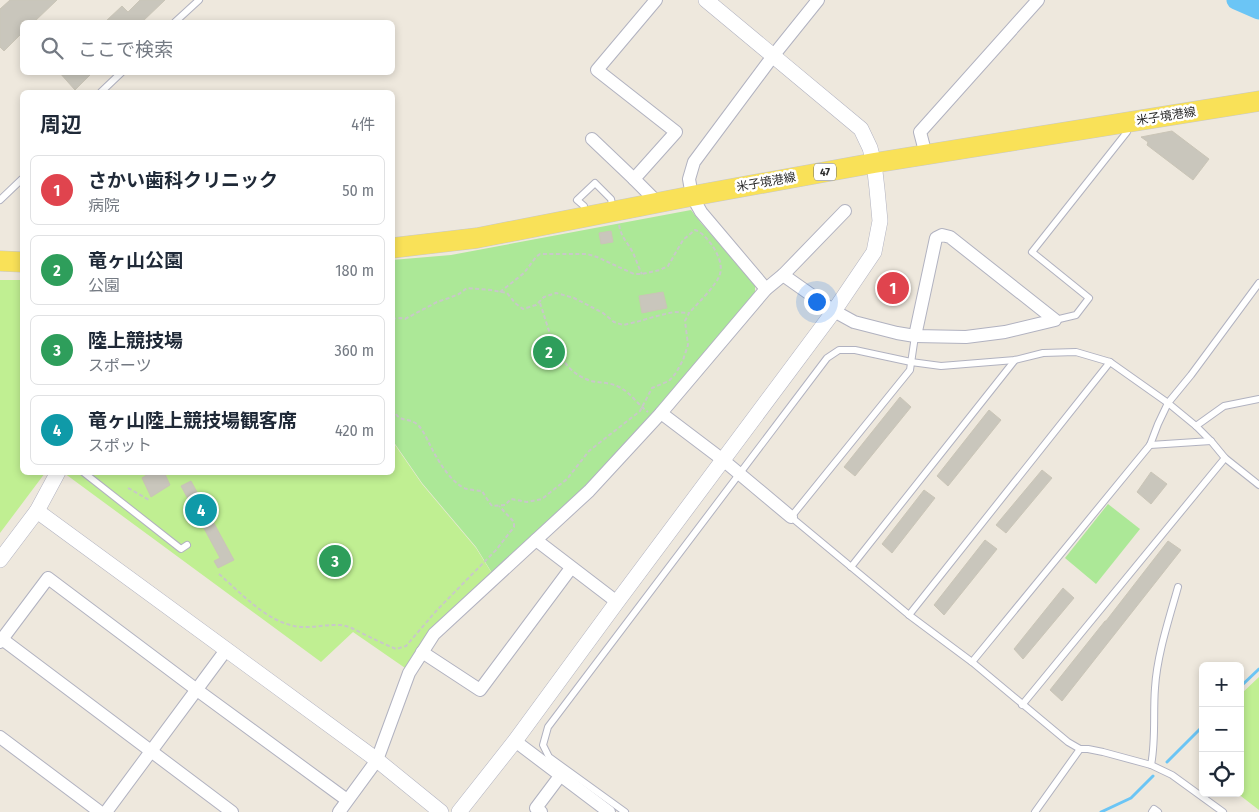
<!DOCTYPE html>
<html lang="ja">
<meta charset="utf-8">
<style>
:root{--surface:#fff;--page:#f6f6f7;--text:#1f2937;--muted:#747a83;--line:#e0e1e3;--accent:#111827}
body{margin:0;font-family:"Fira Sans Condensed","Noto Sans JP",sans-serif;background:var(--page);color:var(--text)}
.controls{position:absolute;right:15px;bottom:15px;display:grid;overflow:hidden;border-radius:8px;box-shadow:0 2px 8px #0003}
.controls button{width:45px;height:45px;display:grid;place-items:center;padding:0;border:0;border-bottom:1px solid var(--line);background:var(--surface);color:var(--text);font:25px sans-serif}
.you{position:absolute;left:816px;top:301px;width:18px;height:18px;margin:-12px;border:4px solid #fff;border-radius:50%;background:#1a73e8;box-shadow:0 0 0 8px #1a73e833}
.badge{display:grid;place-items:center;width:32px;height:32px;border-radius:50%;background:var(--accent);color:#fff;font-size:16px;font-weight:700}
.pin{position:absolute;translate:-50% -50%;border:2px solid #fff;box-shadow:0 1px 5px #0006}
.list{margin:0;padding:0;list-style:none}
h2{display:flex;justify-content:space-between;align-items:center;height:65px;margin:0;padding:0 20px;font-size:21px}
h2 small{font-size:16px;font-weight:400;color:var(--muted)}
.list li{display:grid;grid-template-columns:32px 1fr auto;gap:15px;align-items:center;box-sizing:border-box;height:70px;margin:0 10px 10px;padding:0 10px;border:1px solid var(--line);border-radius:8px}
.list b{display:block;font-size:19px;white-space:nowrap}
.list p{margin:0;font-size:16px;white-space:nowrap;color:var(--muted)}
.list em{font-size:16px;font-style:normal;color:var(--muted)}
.icon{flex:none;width:28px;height:28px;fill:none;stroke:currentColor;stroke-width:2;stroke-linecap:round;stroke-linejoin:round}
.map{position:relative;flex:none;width:1259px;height:812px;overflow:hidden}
.search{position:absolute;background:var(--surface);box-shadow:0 2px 8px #0003;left:20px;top:20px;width:375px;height:55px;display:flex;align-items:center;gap:12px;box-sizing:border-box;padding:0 18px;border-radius:8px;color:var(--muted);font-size:19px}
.panel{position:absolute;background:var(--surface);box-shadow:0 2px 8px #0003;left:20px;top:90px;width:375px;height:385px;border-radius:8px}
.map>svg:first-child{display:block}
</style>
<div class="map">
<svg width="1259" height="812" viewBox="0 0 1259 812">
<rect width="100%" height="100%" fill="#eee8dd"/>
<g fill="#ace897">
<path d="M691 210 701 223 755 284V295L658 408 578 495 492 573 476 547 422 483 393 441 392 260 451 255Z"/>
<path d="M1108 504 1140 529 1096 584 1065 558Z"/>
</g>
<g fill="#c0ef92">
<path d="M0 280H22V472L45 473 0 533Z"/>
<path d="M393 442 422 484 476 548 493 575 408 670 353 632 321 662 64 473 392 472Z"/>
<path d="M1259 677V810L1237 793H1240V695Z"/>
</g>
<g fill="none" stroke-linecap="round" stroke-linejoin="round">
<g stroke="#6bc5f5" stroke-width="3">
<path d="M1240 687 1259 669"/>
<path d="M1167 762 1203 726"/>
<path d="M1101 812 1131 798 1153 776"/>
</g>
<path stroke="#6bc5f5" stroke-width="19" d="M1236 0 1259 10"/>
</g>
<g fill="#c9c6bc" stroke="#cac5b7">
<path d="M10 0H57L34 22H22V33L4 51 0 47V9Z"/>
<path d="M140 0H165L142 22H105L122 6 128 12Z"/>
<path d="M59 72H93L75 90Z"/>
<path d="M1172 131 1209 159 1193 180 1147 145 1148 142 1141 137Z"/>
<path d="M611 231 613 242 601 244 599 233Z"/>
<path d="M663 292 667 308 642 313 639 296Z"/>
<path d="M900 397 911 407 855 476 844 467Z"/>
<path d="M989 410 1001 420 948 486 937 476Z"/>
<path d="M1042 470 1052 478 1006 533 996 525Z"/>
<path d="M151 472H164L170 485 151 497 142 478Z"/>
<path d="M1151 472 1167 484 1151 504 1137 492Z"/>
<path d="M191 481 234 560 218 568 214 561 220 558 181 486Z"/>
<path d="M924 490 935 498 892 553 882 544Z"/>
<path d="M985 540 997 549 944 615 934 605Z"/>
<path d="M1168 541 1181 550 1062 701 1050 690 1105 621H1106Z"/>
<path d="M1063 588 1074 598 1023 659 1014 649Z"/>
</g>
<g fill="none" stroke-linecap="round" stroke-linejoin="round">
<g stroke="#b1b2c0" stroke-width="8">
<g id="service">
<path d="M175 22 199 0"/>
<path d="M101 92 122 72"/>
<path d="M0 200 22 179"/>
<path d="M585 215 584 206 577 200 595 183 611 199 613 209"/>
<path d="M1055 320 1076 315 1089 298 1032 252 1127 132V124"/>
<path d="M915 336 910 370 791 517 909 615 972 662 1068 742 1080 749H1088L1103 752 1151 765 1172 775 1223 812"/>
<path d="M1196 426 1224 406 1259 399"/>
<path d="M1150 445 1211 441"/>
<path d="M83 472 181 549 187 545"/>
<path d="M851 567 1015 360"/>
<path d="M909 615 1110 362"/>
<path d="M972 662 1150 445 1158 424 1168 403 1191 375 1259 283"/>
<path d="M1022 705 1225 458"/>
<path d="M1151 765C1156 740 1153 713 1155 688 1157 655 1169 619 1178 587"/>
<path d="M625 812 549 757 543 745 548 727 827 358 839 350H855L911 362 941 366 1015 360 1043 353 1076 352 1110 362 1168 403 1196 426 1211 441 1225 458 1259 485"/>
<path d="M1035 812 1080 749"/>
<path d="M1152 812 1154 809 1158 812"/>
</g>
</g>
<g stroke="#b1b2c0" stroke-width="14">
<g id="minor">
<path d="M656 0 597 70 676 132 634 179 657 202"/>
<path d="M592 139 634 179"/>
<path d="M926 155 920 132 1038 0"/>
<path d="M783 275 834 311 854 322 897 333 915 336 966 337 1005 332 1055 320 950 237 942 235 936 238 915 336"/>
<path d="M766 289 701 212 692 196 689 179 694 162 773 56 818 0"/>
<path d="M661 413 723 460 791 517"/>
<path d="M536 540 617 602"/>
<path d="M2 639 232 812"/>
<path d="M0 642 48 578 197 690 347 800"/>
<path d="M422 652 480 690 571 568"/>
<path d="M0 737 100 812"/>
<path d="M515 741 609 812"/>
<path d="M106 812 226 650"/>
<path d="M339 812 377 760 409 673 434 634 589 491 661 413 766 289 783 275 845 211"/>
<path d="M541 812 536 808 560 776"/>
</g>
</g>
<g stroke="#b1b2c0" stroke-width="16">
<g id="tertiary">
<path d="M37 511 377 760 441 812"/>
<path d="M0 560 37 511 58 472"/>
<path d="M459 812 515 741 617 602 834 311 874 252 880 221 877 189 874 163 870 148 861 129 706 0"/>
</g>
</g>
<g stroke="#c8c8c8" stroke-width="21">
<g id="primary">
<path d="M392 248 477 238 692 196 874 163 1259 101"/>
<path d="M0 261 22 262"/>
</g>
</g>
<g stroke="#c8c8c8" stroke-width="2" stroke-dasharray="4 2.5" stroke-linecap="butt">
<path d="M619 225C622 239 626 240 632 251 636 258 638 267 642 274"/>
<path d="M500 292 524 273 536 257 540 254H587L597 257 634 274H642L660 270 668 266 683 240 695 230C702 232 707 239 712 245 717 253 723 264 720 274 717 285 697 304 689 313"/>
<path d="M540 303C549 329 556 367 586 379 596 384 608 381 619 387 631 393 638 405 648 412"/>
<path d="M392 319 401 318 405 319 437 302 449 298 459 294 467 288 491 290 507 293 515 303 523 309 536 305 544 297 556 293 574 298 603 313 614 322 623 325 636 322 657 316 674 312 689 313 685 321 688 345 683 360 676 373 669 381 652 388 640 411 589 451 567 479 542 499 527 502 511 499 505 505 492 506 487 499 482 491C478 491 472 490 467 489 451 484 437 459 430 445 427 439 423 430 418 425 408 416 397 425 392 405"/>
<path d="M128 488 149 500"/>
<path d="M219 574C241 593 262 617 290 625 307 630 323 624 340 625 351 626 358 632 368 636 377 641 387 645 396 649L406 646 437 610 496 550 514 527V522L499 506"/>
</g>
<use href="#service" stroke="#fff" stroke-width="6"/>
<use href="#minor" stroke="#fff" stroke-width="12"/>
<use href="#tertiary" stroke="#fff" stroke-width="15"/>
<use href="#primary" stroke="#f9e158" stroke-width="20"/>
</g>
<g text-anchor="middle" stroke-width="5" stroke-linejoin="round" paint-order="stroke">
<rect fill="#fff" stroke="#6b6b6b" stroke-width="1" x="814" y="163.5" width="22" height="17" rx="4"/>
<g font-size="11" font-weight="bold" fill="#2c2c2c">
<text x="825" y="176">47</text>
</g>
<g font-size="12" fill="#2c2c2c" stroke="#fff">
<text transform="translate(1166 116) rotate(-9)" y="4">米子境港線</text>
<text transform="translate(766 182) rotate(-10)" y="4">米子境港線</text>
</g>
</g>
</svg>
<div class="controls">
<button>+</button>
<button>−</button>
<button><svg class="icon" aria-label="locate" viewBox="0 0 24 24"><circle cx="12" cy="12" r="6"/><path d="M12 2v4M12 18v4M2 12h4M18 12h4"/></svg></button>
</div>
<div class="you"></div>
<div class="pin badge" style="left:893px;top:288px;background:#e0444e">1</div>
<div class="pin badge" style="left:549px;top:352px;background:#2e9e5b">2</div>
<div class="pin badge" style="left:335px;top:561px;background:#2e9e5b">3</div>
<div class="pin badge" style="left:201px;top:510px;background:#0f9aa8">4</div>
<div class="search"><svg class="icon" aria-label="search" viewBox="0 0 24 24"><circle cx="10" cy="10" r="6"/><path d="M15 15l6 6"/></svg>ここで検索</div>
<section class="panel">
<h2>周辺<small>4件</small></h2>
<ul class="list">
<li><span class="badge" style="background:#e0444e">1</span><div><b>さかい歯科クリニック</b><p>病院</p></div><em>50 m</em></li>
<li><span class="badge" style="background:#2e9e5b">2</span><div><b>竜ヶ山公園</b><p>公園</p></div><em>180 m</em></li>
<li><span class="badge" style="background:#2e9e5b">3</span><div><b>陸上競技場</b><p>スポーツ</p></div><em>360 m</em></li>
<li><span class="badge" style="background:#0f9aa8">4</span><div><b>竜ヶ山陸上競技場観客席</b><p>スポット</p></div><em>420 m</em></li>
</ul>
</section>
</div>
